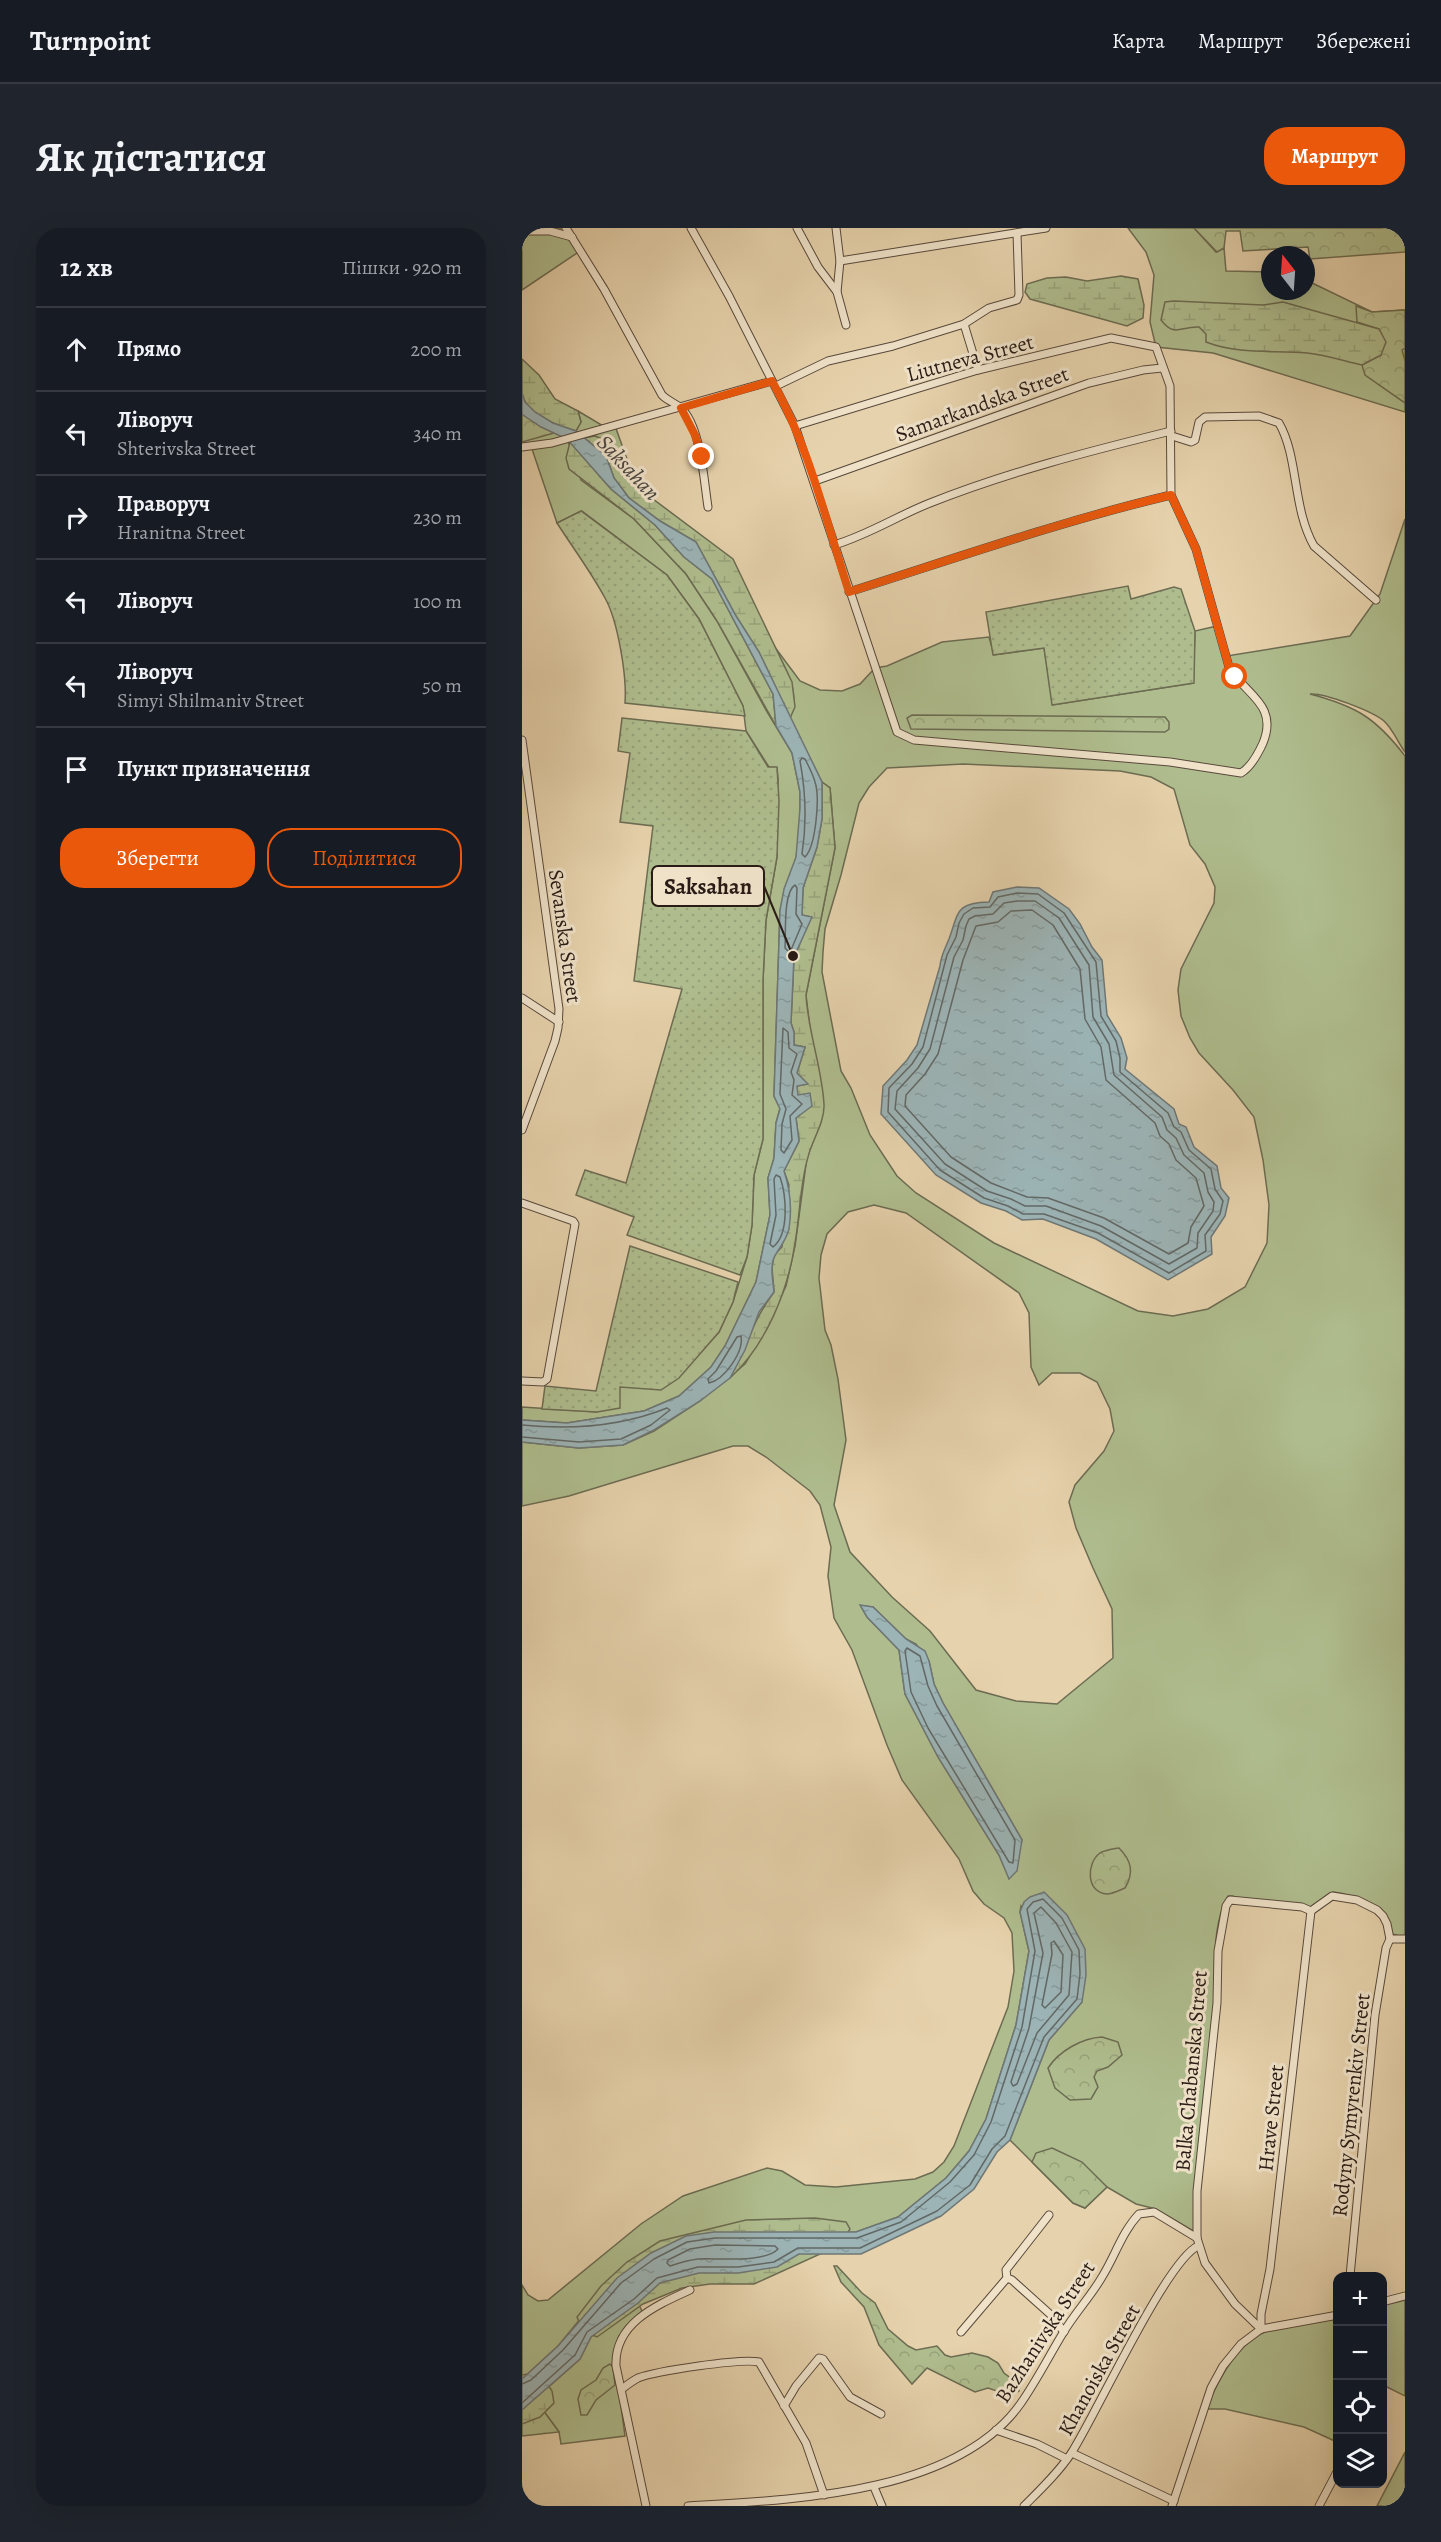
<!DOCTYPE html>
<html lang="uk">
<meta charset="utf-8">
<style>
:root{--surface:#171b24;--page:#20242c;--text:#f1f3f6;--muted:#9ea1a6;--line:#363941;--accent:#ea580c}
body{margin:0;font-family:Alegreya,serif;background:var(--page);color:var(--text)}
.controls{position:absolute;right:18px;bottom:18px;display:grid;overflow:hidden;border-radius:12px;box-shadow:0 6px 24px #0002}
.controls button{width:54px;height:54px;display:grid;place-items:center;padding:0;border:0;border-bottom:2px solid var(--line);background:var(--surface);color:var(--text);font:30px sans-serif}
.compass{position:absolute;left:739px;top:18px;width:54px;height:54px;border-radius:50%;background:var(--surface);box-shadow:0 6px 24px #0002;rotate:343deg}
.stop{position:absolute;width:18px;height:18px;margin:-14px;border:4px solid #ea580c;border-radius:50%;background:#fff}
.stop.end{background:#ea580c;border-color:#fff;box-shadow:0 2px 6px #0008}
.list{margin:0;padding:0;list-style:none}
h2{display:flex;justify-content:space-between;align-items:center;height:78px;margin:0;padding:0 24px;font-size:26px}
h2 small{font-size:20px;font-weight:400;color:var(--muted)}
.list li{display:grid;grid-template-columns:39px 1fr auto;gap:18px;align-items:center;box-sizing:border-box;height:84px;padding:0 24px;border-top:2px solid var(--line)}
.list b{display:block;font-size:22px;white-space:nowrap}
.list p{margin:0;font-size:20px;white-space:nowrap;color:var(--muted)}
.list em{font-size:20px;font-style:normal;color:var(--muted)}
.actions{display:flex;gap:12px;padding:18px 24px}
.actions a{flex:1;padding:14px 0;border:2px solid var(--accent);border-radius:24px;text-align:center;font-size:21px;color:var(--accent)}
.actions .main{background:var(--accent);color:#fff}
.icon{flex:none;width:33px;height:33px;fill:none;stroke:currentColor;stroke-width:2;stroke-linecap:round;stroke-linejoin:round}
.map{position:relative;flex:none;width:883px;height:2278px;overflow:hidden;border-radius:24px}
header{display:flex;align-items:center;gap:36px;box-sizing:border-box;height:84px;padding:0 30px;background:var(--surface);border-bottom:2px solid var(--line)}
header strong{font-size:28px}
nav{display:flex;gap:33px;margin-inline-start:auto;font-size:21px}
.intro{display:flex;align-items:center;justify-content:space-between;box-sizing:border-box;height:144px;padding:0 36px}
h1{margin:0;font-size:42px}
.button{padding:15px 27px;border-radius:24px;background:var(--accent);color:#fff;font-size:21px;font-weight:700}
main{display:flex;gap:36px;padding:0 36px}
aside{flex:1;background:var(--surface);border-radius:24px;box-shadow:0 6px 24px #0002}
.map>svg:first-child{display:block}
</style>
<header>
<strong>Turnpoint</strong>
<nav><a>Карта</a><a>Маршрут</a><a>Збережені</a></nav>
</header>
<div class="intro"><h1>Як дістатися</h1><a class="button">Маршрут</a></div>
<main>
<aside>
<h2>12 хв<small>Пішки · 920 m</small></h2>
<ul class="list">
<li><svg class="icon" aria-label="ahead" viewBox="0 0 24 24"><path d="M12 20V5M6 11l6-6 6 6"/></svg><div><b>Прямо</b></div><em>200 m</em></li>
<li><svg class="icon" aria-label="left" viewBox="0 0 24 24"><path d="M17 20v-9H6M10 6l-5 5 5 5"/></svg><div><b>Ліворуч</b><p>Shterivska Street</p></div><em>340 m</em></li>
<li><svg class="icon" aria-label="right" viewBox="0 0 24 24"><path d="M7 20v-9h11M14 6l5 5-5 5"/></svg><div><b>Праворуч</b><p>Hranitna Street</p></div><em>230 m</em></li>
<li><svg class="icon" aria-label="left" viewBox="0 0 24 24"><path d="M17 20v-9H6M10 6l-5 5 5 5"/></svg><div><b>Ліворуч</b></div><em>100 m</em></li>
<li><svg class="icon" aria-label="left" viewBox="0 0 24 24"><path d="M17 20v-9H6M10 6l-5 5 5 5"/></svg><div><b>Ліворуч</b><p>Simyi Shilmaniv Street</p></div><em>50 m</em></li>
<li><svg class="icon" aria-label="arrive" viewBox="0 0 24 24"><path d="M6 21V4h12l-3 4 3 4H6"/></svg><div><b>Пункт призначення</b></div></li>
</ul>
<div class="actions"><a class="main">Зберегти</a><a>Поділитися</a></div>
</aside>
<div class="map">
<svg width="883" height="2278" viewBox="0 0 883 2278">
<defs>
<pattern id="forest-crowns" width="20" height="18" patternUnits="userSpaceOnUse" patternTransform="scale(1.5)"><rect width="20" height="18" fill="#afbd8e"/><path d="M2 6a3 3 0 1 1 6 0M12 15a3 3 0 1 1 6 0" fill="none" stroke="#97a27a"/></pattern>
<pattern id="wetland-marsh" width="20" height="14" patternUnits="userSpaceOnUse" patternTransform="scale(1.5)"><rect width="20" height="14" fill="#afbd8e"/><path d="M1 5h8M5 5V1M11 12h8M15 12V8" fill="none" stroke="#97a27a"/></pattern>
<pattern id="garden-dots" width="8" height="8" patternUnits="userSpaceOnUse" patternTransform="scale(1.5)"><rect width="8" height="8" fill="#afbd8e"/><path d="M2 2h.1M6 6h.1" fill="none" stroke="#97a27a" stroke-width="1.8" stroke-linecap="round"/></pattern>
<pattern id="water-ripples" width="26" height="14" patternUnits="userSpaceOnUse" patternTransform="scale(1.5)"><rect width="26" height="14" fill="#9cb4b6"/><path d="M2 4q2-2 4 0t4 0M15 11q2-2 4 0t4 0" fill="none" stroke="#869a9c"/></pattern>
</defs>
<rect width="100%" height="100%" fill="#e6d2ac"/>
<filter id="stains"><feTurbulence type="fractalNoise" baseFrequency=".00333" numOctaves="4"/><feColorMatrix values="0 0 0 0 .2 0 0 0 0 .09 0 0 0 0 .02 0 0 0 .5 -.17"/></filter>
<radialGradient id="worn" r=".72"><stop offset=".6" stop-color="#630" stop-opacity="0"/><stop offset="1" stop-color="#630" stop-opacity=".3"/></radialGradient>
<g fill="#afbd8e" stroke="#6c6c52" stroke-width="1.5" fill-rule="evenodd">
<path d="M0 0H44L58 23 0 62Z"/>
<path d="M606 0H672L694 24 702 20 704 43 748 44V63H784V52L850 84 883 82V184L691 125 634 119 628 94 632 47 624 24Z"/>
<path d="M56 183 81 198 92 195 115 259 88 219 73 208 62 210 54 203 59 194Z"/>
<path d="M0 186 19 199 45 210 59 252 112 291 164 346 195 393 244 482 270 525 278 564V601L274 630 258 682 252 868 258 880 254 895 252 930 246 950 248 987 234 1054 203 1118 189 1139 157 1168 122 1183 45 1195 0 1192V1179L75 1184 98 1159 185 1117 197 1104 211 1074 225 1029 230 997 232 947 241 911V752L244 692 255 629 256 551 255 540 247 539 224 503 221 478 177 391 145 347 60 283 35 295 9 218 0 219Z"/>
<path d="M883 291V524C876 515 871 501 862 493 850 483 803 465 788 466 834 478 854 490 883 528V1709L870 1706C863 1683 834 1666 811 1664L793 1679 786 1680 714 1671 711 1668H706C688 1700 695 1741 692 1776 688 1852 679 1928 673 2004L634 1981 614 1976 585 1959 563 1980 551 1975 488 1912 527 1812 560 1774 499 1678 498 1684 507 1723 494 1797 464 1891 447 1923 424 1950 376 1989 334 2004 286 2005 73 2073 36 2118 0 2151V2057L6 2067 16 2073 26 2072 119 1996 161 1968 245 1940 260 1943 283 1957 314 1959 393 1951 411 1944 422 1934 432 1918 486 1779 492 1743 490 1705 482 1690 462 1676 451 1663 437 1631 380 1552 365 1517 330 1422 312 1390 306 1348 309 1319 298 1277 288 1263 244 1229 226 1218H211L47 1268 0 1278V1214L57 1220 101 1217 132 1203 178 1173 223 1136 243 1102 264 1058 273 1018 285 929 299 894 284 767 313 620 308 560 300 554 268 490C279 464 264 442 252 418L278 453 298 462 320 463 338 456 353 440 365 438 420 414 467 409 472 427 522 420 531 477 671 455 673 403 695 398 705 428 828 408 858 366ZM441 536 598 543 629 549 652 561 668 617 683 636 693 659 692 675 659 741 656 762 659 788 668 810 677 825 711 862 732 889 741 932 747 977 745 1015 723 1059 686 1081 651 1088 616 1083 472 1015 394 965 375 948 348 907 329 860 319 843 300 744 301 724 303 701 319 647 337 575 347 559 365 540ZM352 977 384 985 497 1065 507 1085 509 1139 517 1157 530 1145H558L575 1154 588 1181 592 1203 582 1223 553 1257 547 1274 554 1300 571 1340 590 1381 591 1430 535 1476 494 1473 454 1462 408 1403 370 1369 328 1324 312 1277 324 1212 316 1151 309 1117 303 1102 297 1050 299 1027 305 1006 326 984ZM339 1378 351 1379 384 1411 394 1416 407 1433 412 1456 421 1475 500 1612 487 1650 477 1627 416 1529 383 1466 377 1422 345 1389Z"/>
<path d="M883 2070V2168L861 2157V2077Z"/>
<path d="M116 2075 121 2085 97 2108 92 2126 103 2208 39 2216 37 2204 13 2171 58 2131 69 2109Z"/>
<path d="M815 2089V2214L782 2199 703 2181H684C697 2150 717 2111 751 2101 771 2095 795 2093 815 2089Z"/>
<path d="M883 2224V2278H855Z"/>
</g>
<g fill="url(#forest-crowns)" stroke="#6c6c52" stroke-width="1.5">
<path d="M672 0H883V24L788 31 786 19 721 23 718 3H704L702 20 695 24Z"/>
<path d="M834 78 850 84 883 82V120L880 122 883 133V175L843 147 840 137 859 127 857 101 835 94Z"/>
<path d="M0 186 32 205 0 214Z"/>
<path d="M390 487 643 489 647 494V501L643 504 389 501 385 490Z"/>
<path d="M597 1620C610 1633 612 1645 603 1660 598 1662 590 1666 585 1666 564 1665 564 1635 578 1625 583 1622 591 1621 597 1620Z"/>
<path d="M580 1809 596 1814 600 1827 586 1839 575 1843 572 1849 576 1859 569 1871 548 1872 533 1860 526 1840C537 1823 560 1810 580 1809Z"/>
<path d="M530 1920 560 1934 585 1959 563 1980 551 1975 510 1934 514 1925Z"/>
<path d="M312 2038H315L340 2065 353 2075 366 2101 386 2118 394 2122 415 2118 423 2127 429 2129 450 2125 466 2129 476 2135 482 2145 498 2157 497 2163 490 2168 466 2160 453 2164 405 2140 390 2156 357 2117 342 2079 319 2054Z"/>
<path d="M88 2136 91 2139 93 2157 74 2172 65 2187H59L56 2171 59 2162 74 2152 81 2140Z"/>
<path d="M13 2171 37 2204 0 2208V2182Z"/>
</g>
<g fill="url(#wetland-marsh)" stroke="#6c6c52" stroke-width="1.5">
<path d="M599 48 616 51 622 77 621 90 605 98 508 71 503 64 505 56 525 50 544 49 565 53Z"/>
<path d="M652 73 741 77 761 74 857 101 864 114 859 127 840 137C822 133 804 127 785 125 750 122 718 127 684 114V106L677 99C658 98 653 110 639 92L643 74Z"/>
<path d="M0 131 17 147 33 171 56 183 59 194 54 203C35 197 4 188 0 165 0 155 0 142 0 131Z"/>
<path d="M73 208 83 212 88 219 115 259 211 331 270 454 273 479 268 490 237 424 214 388 174 314 138 293 107 270 92 250 84 228 62 210Z"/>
<path d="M48 214 89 261 133 297 162 329 190 351 251 466 254 498 195 393 164 346 112 291 47 241 44 230Z"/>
<path d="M300 554 308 560 313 620 284 767C286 804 300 840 302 876 303 894 290 912 286 929 278 956 278 987 273 1015 266 1063 244 1117 208 1150 224 1119 231 1092 252 1064L250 1040 252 1027 260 1019 267 957 262 943 277 913 274 890 275 858 285 856 275 845 283 819 272 817V804L269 795 272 729 289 689 280 687 281 660 295 619 300 591Z"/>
<path d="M293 1990 324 1994 328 2001 318 2017 232 2056H188L160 2060 121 2076 75 2109 61 2103 55 2089 79 2058 105 2034 138 2013 224 1992Z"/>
<path d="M18 2144 30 2163 32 2175 18 2189 0 2196V2147Z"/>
</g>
<g fill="url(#garden-dots)" stroke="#6c6c52" stroke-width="1.5">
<path d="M59 283 145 347 177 391 221 478 223 488 103 475C105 449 96 393 83 370 69 344 51 320 35 295Z"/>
<path d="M606 358 609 371 652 359 659 361 673 403 672 455 530 477 522 420 471 427 464 384Z"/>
<path d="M100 490 224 503 246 539H255L257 573 255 629 244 692 241 752V911L232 947 230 997 225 1029 218 1047 105 1007 112 989 54 967 63 942 104 955 160 761 112 753 131 598 98 594 108 525 96 523Z"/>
<path d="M108 1018 216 1054 211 1074 197 1104 157 1150 139 1162 98 1159V1180L75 1184 20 1181 23 1158 74 1163Z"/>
</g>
<g fill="url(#water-ripples)" stroke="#6e7776" stroke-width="1.5">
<path d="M0 151V165L3 174 13 184 31 195 54 203 84 228 92 250 107 270 138 293 174 314 214 388 237 424 300 554V591L295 619 281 660 280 687 290 689 272 729 269 795 272 804V817L283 819 275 845 286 856 275 858 276 867 288 865 290 878 274 890 277 913 262 943C268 961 270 982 267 1001 265 1010 259 1018 254 1026 247 1036 251 1052 252 1064L237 1084 223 1122 208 1150 178 1173 132 1202 101 1217 57 1220 0 1214V1192L45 1195 122 1183 157 1168 189 1139 203 1118 234 1054 248 987 246 950 252 930 254 895 258 881 252 868 258 682 262 661 274 629 278 580V564L270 525 254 498 251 466 190 351 162 329 133 297 89 261 45 211 19 199 1 187 0 185Z"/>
<path d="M495 659 517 660 547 681 558 696 570 719 580 732 585 787 599 810 605 830 603 841 652 881 657 896 664 899 672 919 695 938 699 960 707 970 703 988 689 1009 690 1026 646 1052 574 1011 521 991 500 992 484 983 459 975 414 947 359 886 361 858 385 832 395 817 418 738C419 727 423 721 427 711 437 684 433 675 467 674L471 664Z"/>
<path d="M338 1377 351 1379 384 1411 403 1423 407 1433 412 1456 421 1475 500 1612 495 1643 487 1651 477 1627 416 1529 383 1466 377 1422 345 1389Z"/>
<path d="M522 1664 545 1687 563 1721 564 1747 560 1774 527 1812 488 1912 475 1924 452 1961 419 1988 339 2026H277L255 2039 216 2045H177L138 2055 116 2075 69 2109 58 2131 0 2182V2151L36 2118 95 2050 129 2025 164 2008 192 2004H334L376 1989 424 1950 447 1923 464 1891 471 1869 494 1797 507 1723 498 1684 502 1674 508 1669Z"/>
</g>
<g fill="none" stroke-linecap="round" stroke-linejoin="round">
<g stroke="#626866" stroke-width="1.5">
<path d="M280 530 283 531C287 539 291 546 293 554 298 569 294 618 283 629L280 626C285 594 284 565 278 533Z"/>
<path d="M273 657 275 660 274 686 280 696 269 722 266 723 263 720C264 706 261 664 273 657Z"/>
<path d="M495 665 516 666 542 685 574 734 579 788 594 813 598 830V844L646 885 652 899 659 904 667 922 689 941 693 961 701 973 698 986 683 1007 684 1023 647 1045 576 1005 522 986H501L486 978 462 970 418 942 366 884 367 860 390 836 401 819 425 727 434 709 437 695 442 686 451 680 468 679 476 669Z"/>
<path d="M495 673H513L537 690 567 737 571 789 587 816 592 847 640 889 645 902 654 910 662 927 682 945 686 964 692 974 691 983 676 1005 675 1020 647 1036 579 998 524 978H503L489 971 465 963 423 936 373 881 375 863 396 840 408 821 432 729 441 712 444 698 447 691 453 688 471 686 482 675Z"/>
<path d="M510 682 531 697 558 741 563 791 579 819 584 852 633 895 638 908 647 916 654 932 674 950 682 978 669 999 666 1015 647 1026 582 990 526 970 505 969 469 955 429 929 383 878 384 867 403 846 416 826 441 732 454 698 476 694 489 683Z"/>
<path d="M261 800 266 804 267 820 275 826 269 844 272 852 270 867 280 876 268 888 270 912 262 925 259 922 260 896 264 881 258 866Z"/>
<path d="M254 947 258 949C264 966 268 1006 251 1019L248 1016 254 987 252 951Z"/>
<path d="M219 1108C222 1124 202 1152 187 1155L186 1151 194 1143 215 1109Z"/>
<path d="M0 1197C50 1202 98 1199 145 1180L148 1182 129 1197 99 1211 57 1214 0 1209"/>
<path d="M385 1420 398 1428 406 1458 415 1478 493 1612 491 1635 487 1634 406 1500 389 1464 383 1423Z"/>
<path d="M519 1679 534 1695 550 1724 547 1767 515 1805 495 1856 491 1858 489 1854 507 1800 521 1725 512 1685Z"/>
<path d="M532 1713 541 1727 539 1764 523 1780 520 1777 530 1726 529 1715Z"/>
<path d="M193 2017 253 2018 256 2021C243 2035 196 2030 176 2031 167 2032 157 2035 148 2038L145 2035 146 2032 168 2021Z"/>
<path d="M0 2156 9 2152 41 2122 99 2055 132 2031 165 2014 193 2010H335L379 1994 428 1954 452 1927 469 1894 500 1799 513 1723 505 1681 511 1674 521 1671 540 1690 557 1722 558 1746 555 1771 522 1809 483 1908 470 1921 448 1957 415 1983 338 2020H276L252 2034 216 2039H176L135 2050 112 2071 65 2104 53 2127 0 2175"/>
</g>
<g stroke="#58493b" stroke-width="9">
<g id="minor">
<path d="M44 0 82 61 140 167C146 173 153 175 159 180 179 198 182 254 186 279"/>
<path d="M169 0 207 68 273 198 375 504 392 512 648 534 719 545C729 539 736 526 741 515 757 476 722 466 707 439L674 321 649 267 648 158 634 119 589 110 456 142 273 198"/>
<path d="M275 0 296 39 315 64 324 97"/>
<path d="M314 0 318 33 315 64"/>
<path d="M0 3H28L50 9"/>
<path d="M318 33 524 0"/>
<path d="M442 96 456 142"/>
<path d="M254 158 306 133 371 118 442 96 467 80 495 72 497 67 495 5"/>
<path d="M650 208 669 214 673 212 677 194 683 189 737 188 757 195C777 230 770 279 792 318L854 372"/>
<path d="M0 219 30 215 250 153"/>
<path d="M293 253 567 155 621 142 640 140"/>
<path d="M312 317C346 307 375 288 408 275 486 244 568 223 649 203"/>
<path d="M327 364C434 330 540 293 649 267"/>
<path d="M0 512 37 781 36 800 33 813 0 902"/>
<path d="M0 770 37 794"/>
<path d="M0 975 51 993 53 996 25 1151 21 1154 0 1153"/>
<path d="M828 2048 853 1787 864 1720 868 1711"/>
<path d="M485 2050 490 2052 529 2087 542 2104"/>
<path d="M860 2074 883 2068"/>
<path d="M739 2101 713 2076 683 2035 675 2010V1963L695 1775 696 1723 704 1678 708 1672 780 1679 789 1683 810 1668 835 1672 855 1682 861 1688 865 1696 868 1711H883"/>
<path d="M739 2101V2086L748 2041 789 1683"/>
<path d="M439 2104 485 2050 484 2042 527 1987"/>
<path d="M100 2161C105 2157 110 2153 116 2150 134 2143 220 2130 237 2134L284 2215 302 2267"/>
<path d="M262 2178 274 2158 297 2130 301 2131 328 2169 359 2186"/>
<path d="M474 2202 515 2216 545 2231"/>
<path d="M550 2225 652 2273"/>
<path d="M352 2259 360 2278"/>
<path d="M124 2278 94 2138C92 2095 135 2077 168 2062"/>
<path d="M166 2278C267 2272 435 2267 499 2175 515 2152 527 2128 541 2105 553 2085 569 2068 580 2049 593 2028 600 2004 617 1986L632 1984 675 2010"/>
<path d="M502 2278C518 2262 538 2243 550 2224 575 2185 644 2033 676 2018"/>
<path d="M650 2278 689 2160 701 2138 719 2116 739 2101 816 2087"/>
<path d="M797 2278 816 2242"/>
</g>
</g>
<use href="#minor" stroke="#efe2c9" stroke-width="7"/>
</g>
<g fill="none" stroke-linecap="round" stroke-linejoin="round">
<path stroke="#ea580c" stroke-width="8" d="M180 229 173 207 159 180 250 153C287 218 304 293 327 364 434 330 540 293 649 267L674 321 707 439 713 449"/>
</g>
<g text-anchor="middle" stroke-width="6" stroke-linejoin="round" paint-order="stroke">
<g font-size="21" fill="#291b15" stroke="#efe2c9">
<text transform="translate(448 130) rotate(-15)" y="7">Liutneva Street</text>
<text transform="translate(460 176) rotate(-20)" y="7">Samarkandska Street</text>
<text transform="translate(43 708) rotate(82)" y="7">Sevanska Street</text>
<text transform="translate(669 1843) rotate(-85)" y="7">Balka Chabanska Street</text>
<text transform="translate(829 1877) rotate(-84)" y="7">Rodyny Symyrenkiv Street</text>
<text transform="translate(749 1890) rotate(-84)" y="7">Hrave Street</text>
<text transform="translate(523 2104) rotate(-57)" y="7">Bazhanivska Street</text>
<text transform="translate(577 2142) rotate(-61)" y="7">Khanoiska Street</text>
</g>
<g font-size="22" font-style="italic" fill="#4c4945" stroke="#efe2c9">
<text transform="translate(107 239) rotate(47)" y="8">Saksahan</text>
</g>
</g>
<path fill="none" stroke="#291b15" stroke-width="2" d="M271 728L242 658"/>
<circle fill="#291b15" stroke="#efe2c9" stroke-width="2" cx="271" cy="728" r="6"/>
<rect fill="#efe2c9" stroke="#291b15" stroke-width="2" x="130" y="638" width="112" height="40" rx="6"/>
<g font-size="22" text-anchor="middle" font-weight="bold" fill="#291b15">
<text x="186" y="666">Saksahan</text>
</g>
<rect width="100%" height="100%" filter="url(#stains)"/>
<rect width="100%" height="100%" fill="url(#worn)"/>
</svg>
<div class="controls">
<button>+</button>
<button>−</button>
<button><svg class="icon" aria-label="locate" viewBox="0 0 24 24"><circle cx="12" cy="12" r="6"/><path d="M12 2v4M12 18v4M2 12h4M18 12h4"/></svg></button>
<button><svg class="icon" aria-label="layers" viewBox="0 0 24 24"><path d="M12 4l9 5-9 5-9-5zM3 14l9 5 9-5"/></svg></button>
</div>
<svg class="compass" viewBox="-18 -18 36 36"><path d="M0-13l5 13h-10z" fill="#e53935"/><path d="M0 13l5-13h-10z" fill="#9ea1a6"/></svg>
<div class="stop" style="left:713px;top:449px"></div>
<div class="stop end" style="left:180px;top:229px"></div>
</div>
</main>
